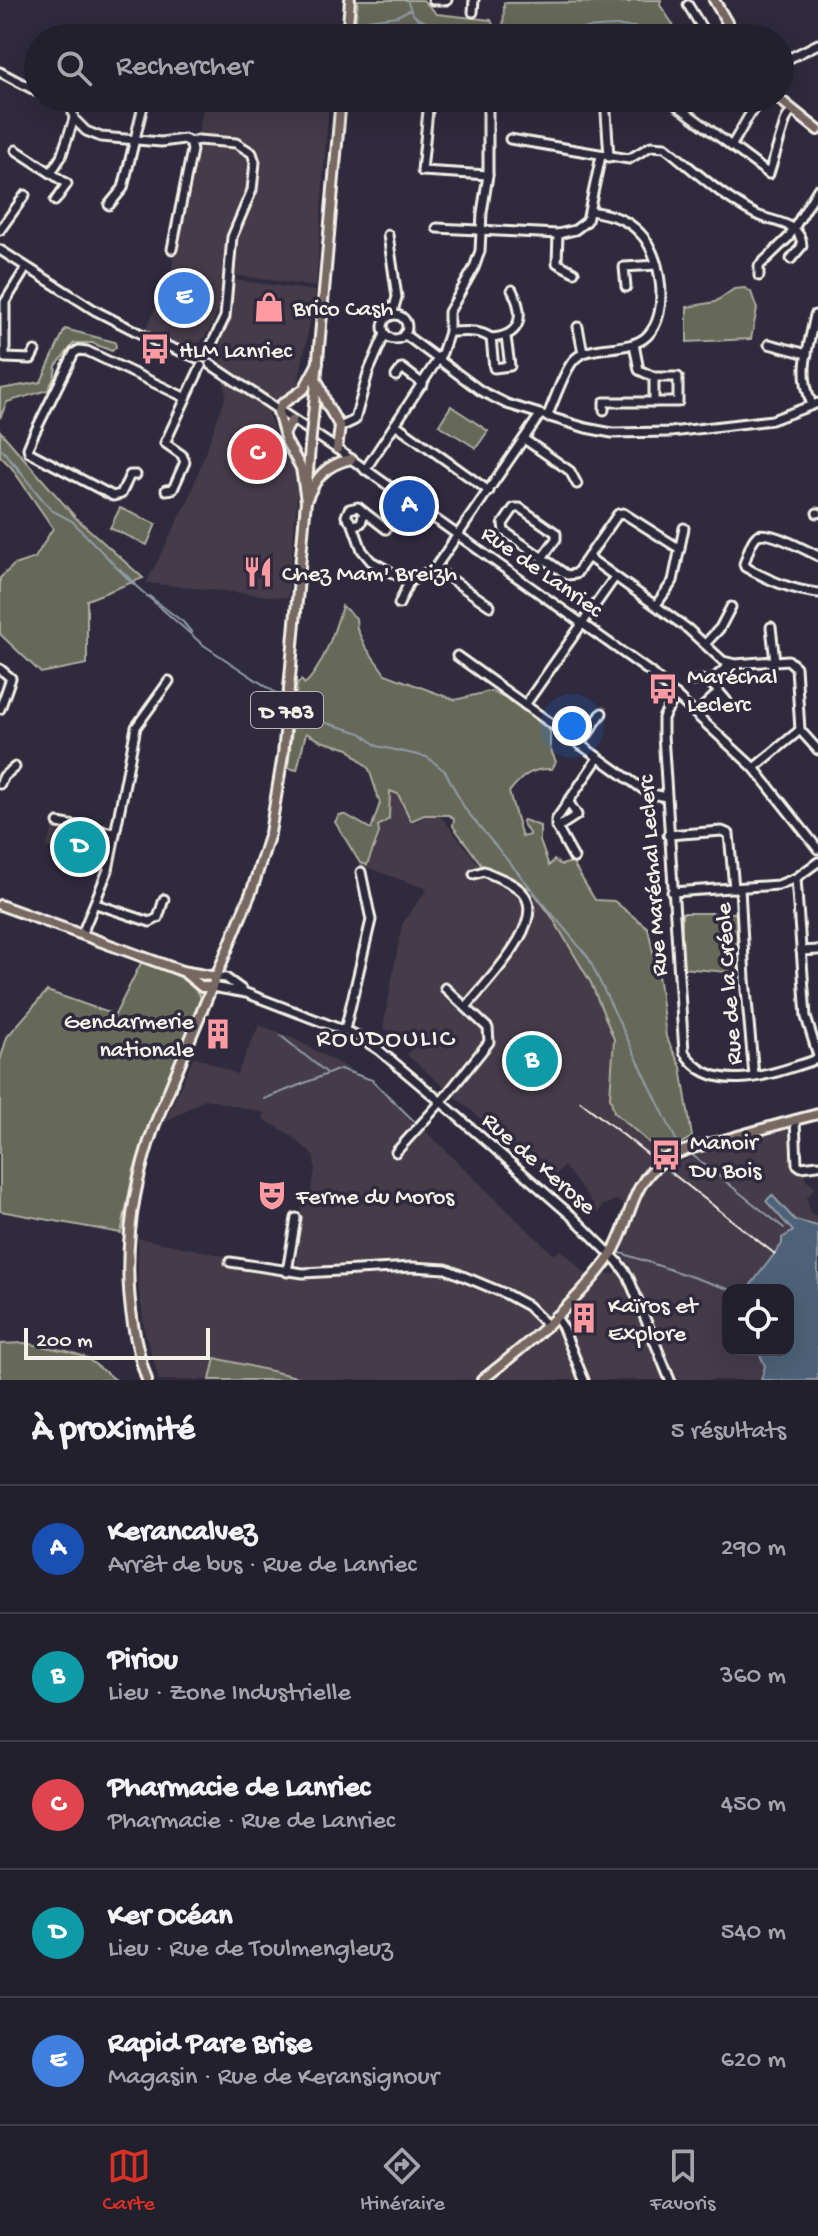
<!DOCTYPE html>
<html lang="fr">
<meta charset="utf-8">
<style>
:root{--surface:#23202e;--page:#2b2836;--text:#f1f3f6;--muted:#a3a3aa;--line:#403e4a;--accent:#d93025}
body{margin:0;font-family:"Gochi Hand",sans-serif;background:var(--page);color:var(--text)}
.controls{position:absolute;right:24px;bottom:24px;display:grid;overflow:hidden;border-radius:16px;box-shadow:0 8px 32px #0002}
.controls button{width:72px;height:72px;display:grid;place-items:center;padding:0;border:0;border-bottom:2px solid var(--line);background:var(--surface);color:var(--text);font:40px sans-serif}
.scale{position:absolute;left:24px;bottom:20px;width:186px;box-sizing:border-box;padding-left:8px;border:4px solid #f4f1e8;border-top:0;font-size:22px;line-height:28px;white-space:nowrap;color:#f4f1e8;-webkit-text-stroke:6px #2f2a3d;paint-order:stroke}
.you{position:absolute;left:572px;top:726px;width:28px;height:28px;margin:-20px;border:6px solid #fff;border-radius:50%;background:#1a73e8;box-shadow:0 0 0 12px #1a73e833}
.badge{display:grid;place-items:center;width:52px;height:52px;border-radius:50%;background:var(--accent);color:#fff;font-size:26px;font-weight:700}
.pin{position:absolute;translate:-50% -50%;border:4px solid #fff;box-shadow:0 2px 8px #0006}
.list{margin:0;padding:0;list-style:none}
h2{display:flex;justify-content:space-between;align-items:center;height:104px;margin:0;padding:0 32px;font-size:34px}
h2 small{font-size:26px;font-weight:400;color:var(--muted)}
.list li{display:grid;grid-template-columns:52px 1fr auto;gap:24px;align-items:center;box-sizing:border-box;height:128px;padding:0 32px;border-top:2px solid var(--line)}
.list b{display:block;font-size:30px;white-space:nowrap}
.list p{margin:0;font-size:26px;white-space:nowrap;color:var(--muted)}
.list em{font-size:26px;font-style:normal;color:var(--muted)}
.icon{flex:none;width:44px;height:44px;fill:none;stroke:currentColor;stroke-width:2;stroke-linecap:round;stroke-linejoin:round}
.map{position:relative;flex:none;width:818px;height:1380px;overflow:hidden}
.search{position:absolute;background:var(--surface);box-shadow:0 8px 32px #0002;left:24px;right:24px;top:24px;height:88px;display:flex;align-items:center;gap:20px;box-sizing:border-box;padding:0 28px;border-radius:44px;color:var(--muted);font-size:30px}
.sheet{height:744px;background:var(--surface)}
nav{display:flex;justify-content:space-around;align-items:center;box-sizing:border-box;height:112px;border-top:2px solid var(--line);background:var(--surface);font-size:22px;color:var(--muted)}
nav a{display:grid;justify-items:center;gap:4px}
nav .on{color:var(--accent)}
.map>svg:first-child{display:block}
</style>
<div class="map">
<svg width="818" height="1380" viewBox="0 0 818 1380">
<rect width="100%" height="100%" fill="#2f2a3d"/>
<filter id="ink" filterUnits="userSpaceOnUse"><feTurbulence type="fractalNoise" baseFrequency=".0125" numOctaves="2"/><feDisplacementMap in="SourceGraphic" scale="16" xChannelSelector="R" yChannelSelector="G"/><feConvolveMatrix kernelMatrix="1 2 1 2 8 2 1 2 1" color-interpolation-filters="sRGB"/></filter>
<g filter="url(#ink)">
<g fill="#443b48">
<path d="M205 98H329L316 287 234 275 209 331 192 353 145 330 169 281Z"/>
<path d="M235 280 316 291 298 385 268 414 279 442 297 466 299 475 288 598 146 583 188 501 226 395 219 354Z"/>
<path d="M390 780 415 822 436 810 477 862 531 884 591 983 614 1039 612 1062 614 1113 673 1165 720 1146 791 1129 797 1174 805 1173 806 1180 815 1187 807 1198 811 1214 818 1216V1226L795 1220 772 1195 793 1231 782 1238V1244L747 1290H728V1350H758L765 1366 761 1380H159L145 1333 138 1284V1238L296 1270 302 1198H309L315 1170 314 1159 310 1152 289 1134 263 1119 265 1113 205 1099 164 1123 194 1056 237 1074 259 1025 291 1037 378 1085 554 1255 561 1249 594 1282 602 1274 617 1273 627 1266 623 1245 633 1210 616 1200 602 1206 598 1213 592 1208 594 1205 564 1166 551 1180 407 1055 411 1049 401 1037 383 1028 402 924 427 889 365 867 358 856 385 798Z"/>
<path d="M54 826 81 837 108 841 104 863 46 847Z"/>
</g>
<g fill="#666758" stroke="#adaca0" stroke-width="2">
<path d="M358 0H423L437 14 491 20 496 33 494 38H452L409 24 377 21 372 31 360 30 354 38Z"/>
<path d="M632 0H661L660 5 682 38H615L606 34 551 27 550 38H503L504 3 630 2Z"/>
<path d="M745 288 751 292 757 309 751 339 687 342V307L715 302 734 289Z"/>
<path d="M65 329 115 342 116 347 112 351 92 343H74L56 366 54 378 48 390 7 402 0 418V389L41 382Z"/>
<path d="M451 406 488 431 476 448 439 425Z"/>
<path d="M0 431 76 518 143 578 87 600V664L41 673 0 634V578L14 565 35 558 53 528 11 467 0 456Z"/>
<path d="M120 508 156 524 147 545 110 528Z"/>
<path d="M342 606 356 618 357 629 365 646 385 674 455 700 491 691 509 699 550 731V748L556 762 552 769C531 768 522 776 509 792L522 837 530 835 522 822 524 820 540 826V841L549 866 554 860 561 865 572 862 595 900 614 901 648 928 659 981 666 1037 681 1067 692 1137 662 1154 614 1112 610 1097 614 1039 591 983 552 917 531 889 484 868 453 826 454 819 449 815H424L411 821 398 794 390 791 389 819 378 826 379 833 367 865 360 863 335 822 339 815H346L371 829 380 803 369 769 349 749 321 741 306 733 297 770 288 768 297 685 301 680 305 684C323 667 335 630 342 606Z"/>
<path d="M682 913H737L739 973 682 968Z"/>
<path d="M142 961 187 980 201 997 134 1169 121 1233 0 1211V1061L7 1037 47 991 115 1015Z"/>
<path d="M24 1343 67 1351 85 1357 116 1380H0V1344Z"/>
<path d="M215 1358 306 1379 305 1380H210Z"/>
</g>
<path fill="#4d6278" stroke="#909ba5" stroke-width="2" d="M772 1195 795 1220 818 1226V1380H761L765 1366 758 1350H788V1290H747L782 1244V1238L793 1231 766 1201Z"/>
<g fill="none" stroke-linecap="round" stroke-linejoin="round">
<g stroke="#909ba5" stroke-width="2">
<path d="M407 0 412 13 417 18 459 38"/>
<path d="M352 22 397 16 409 10"/>
<path d="M548 33C588 29 631 17 666 38"/>
<path d="M507 38 541 34"/>
<path d="M0 447 51 510 72 521 129 580 202 644 285 699"/>
<path d="M14 462 23 474"/>
<path d="M120 569 135 584"/>
<path d="M149 596 183 622 192 633"/>
<path d="M290 703 313 719 361 733 377 746 427 757 445 771 465 809 588 957 677 1142 683 1147"/>
<path d="M281 1036 327 1073"/>
<path d="M264 1099 340 1069 372 1080 415 1122 432 1107"/>
<path d="M691 1154 784 1228"/>
<path d="M615 1251 731 1290"/>
</g>
<g stroke="#f4f1e8" stroke-width="13">
<g id="minor">
<path d="M433 0H447"/>
<path d="M688 5 708 38"/>
<path d="M473 12 474 0"/>
<path d="M716 38 730 29"/>
<path d="M780 63 818 44"/>
<path d="M0 72 38 92"/>
<path d="M52 98 74 108"/>
<path d="M605 98 609 157"/>
<path d="M667 98 769 174 786 119 792 110"/>
<path d="M487 102 429 100 422 171 488 175"/>
<path d="M74 119 86 131 101 137 161 142 184 139 190 142 198 140 236 143 252 153 255 162 252 190 232 237 225 317 208 352"/>
<path d="M510 139 629 159 651 146 665 147C694 170 722 197 755 214 773 223 801 221 802 246L791 259"/>
<path d="M731 146C741 132 751 108 762 98"/>
<path d="M16 150 51 173 61 157 74 119 73 113 78 98"/>
<path d="M51 173 67 184 55 201"/>
<path d="M109 205 123 188 145 98"/>
<path d="M437 228 558 234 575 230 587 221 601 156"/>
<path d="M0 230 25 195"/>
<path d="M558 234 557 263 574 272"/>
<path d="M388 235 397 297 392 315"/>
<path d="M172 249 192 150 190 142"/>
<path d="M0 250 96 311 157 342 197 358"/>
<path d="M26 268 5 302V358L31 359 35 351"/>
<path d="M759 276V266L788 238 818 189"/>
<path d="M626 287 624 267 657 265"/>
<circle cx="395" cy="327" r="12"/>
<path d="M578 327 583 353"/>
<path d="M449 332C464 332 478 329 491 338 522 336 525 315 512 290"/>
<path d="M404 334 481 391 507 404 586 428 612 433 671 432 772 420 818 403"/>
<path d="M491 338 494 368 510 366 506 337"/>
<path d="M769 344 807 354"/>
<path d="M210 364 337 449 650 672 754 768 818 849"/>
<path d="M396 376 402 368 423 384"/>
<path d="M654 402V377"/>
<path d="M812 405C798 370 808 351 815 315"/>
<path d="M604 410V402H678V377H654L639 370 634 344"/>
<path d="M547 417C554 402 563 373 573 361 588 342 628 354 647 336 671 313 661 254 640 233 626 218 609 214 590 211"/>
<path d="M395 424 489 491"/>
<path d="M340 427 355 420 368 373 385 334"/>
<path d="M524 439 570 471 577 484"/>
<path d="M365 470 442 353 449 332V312L474 268 480 251 482 213 488 175V98"/>
<path d="M136 475H130L121 494 113 496 29 452 28 448 33 436 74 353 79 350 87 351 186 398"/>
<path d="M166 490 173 489 185 462 182 455 165 443 201 366"/>
<path d="M364 512 386 529"/>
<path d="M817 513H818"/>
<path d="M353 525 361 523 364 512 358 507 349 509 346 516 353 525 362 550 371 561 409 582"/>
<path d="M818 556C806 550 769 530 758 535 751 539 747 556 744 564L745 567C769 580 791 590 818 593"/>
<path d="M588 557 618 514 623 513 680 549"/>
<path d="M542 558 556 539V533L520 508H514L503 524 504 531 567 575 576 574 588 557 688 629 723 661 735 664 788 660 796 667 800 730"/>
<path d="M435 568 490 606"/>
<path d="M399 604 409 582 435 568 540 415"/>
<path d="M656 605 673 581 684 528"/>
<path d="M771 627 775 661"/>
<path d="M705 644 720 628 731 607"/>
<path d="M457 656 648 793 666 797"/>
<path d="M0 669 11 678 0 709"/>
<path d="M693 681C709 676 718 691 727 701"/>
<path d="M710 682 730 664"/>
<path d="M676 695 663 718V735L684 1052C713 1099 777 1072 818 1059"/>
<path d="M525 705 615 577"/>
<path d="M704 706 719 692"/>
<path d="M800 730 818 750"/>
<path d="M580 745 602 713"/>
<path d="M754 768 800 730"/>
<path d="M0 784 4 776 15 767"/>
<path d="M58 823 114 833"/>
<path d="M557 828 577 815 568 801"/>
<path d="M668 835 722 831 729 834 734 888"/>
<path d="M574 858 556 826V820L598 758"/>
<path d="M796 878 806 1017 818 1056"/>
<path d="M740 888 745 979 754 1076"/>
<path d="M672 892 778 885 796 878 818 862"/>
<path d="M96 904 150 922 158 918 164 899"/>
<path d="M82 934 108 870 136 727 169 681"/>
<path d="M801 951 818 950"/>
<path d="M216 977 226 978 241 989"/>
<path d="M212 987 246 993 356 1035 379 1050 441 1102 573 1217 617 1261 628 1276 670 1380"/>
<path d="M467 1006C485 983 550 920 522 892 513 882 496 877 484 871L474 874"/>
<path d="M345 1030 371 920 361 872"/>
<path d="M795 1120 797 1164 801 1167 818 1165"/>
<path d="M396 1152 441 1102 489 1042 488 1028 445 988"/>
<path d="M230 1262 303 1273 412 1267 446 1269 506 1294 528 1306 546 1324"/>
<path d="M287 1272 296 1218"/>
<path d="M555 1316 562 1326 584 1380"/>
</g>
</g>
<g stroke="#f4f1e8" stroke-width="14">
<g id="major">
<path d="M714 0 736 38"/>
<path d="M347 38 350 0"/>
<path d="M778 98 818 130"/>
<path d="M319 384 327 405 340 427 337 449"/>
<path d="M313 416 341 98"/>
<path d="M284 434 292 420"/>
<path d="M307 485 310 446"/>
<path d="M306 501C316 477 325 465 351 459"/>
<path d="M0 905 182 971 216 977"/>
<path d="M186 974 202 987H212"/>
<path d="M147 1380C118 1295 125 1207 155 1124L252 890 270 833 283 755 306 501 301 468 286 441 278 412 282 404 304 389 318 363"/>
<path d="M482 1380C524 1348 579 1300 609 1258 632 1225 627 1184 666 1159 683 1149 705 1145 724 1140 755 1131 787 1122 818 1114"/>
</g>
</g>
<use href="#minor" stroke="#2f2a3d" stroke-width="7"/>
<use href="#major" stroke="#776864" stroke-width="8"/>
<path stroke="#f4f1e8" stroke-width="2" d="M580 1101 775 1254"/>
<g stroke="#f4f1e8" stroke-width="14" stroke-linecap="butt">
<path id="major-bridge" d="M310 446 313 416"/>
</g>
<use href="#major-bridge" stroke="#776864" stroke-width="8"/>
</g>
</g>
<defs>
<g id="shop-bare" transform="scale(2.4)"><path d="M-5-2.5h2.3a2.7 3.5 0 0 1 5.4 0H5L5.5 6h-11ZM-1.5-2.5h3a1.5 2.3 0 0 0-3 0Z" fill="#ff9aa2" stroke="#2f2a3d" stroke-width="2.5" paint-order="stroke"/></g>
<g id="bus-bare" transform="scale(2.4)"><path d="M-5-6H5V4H4V6H2V4H-2V6H-4V4H-5ZM-3.5-4V0h7V-4ZM-3.5 1.2v1.5H-2V1.2ZM2 1.2v1.5H3.5V1.2Z" fill="#ff9aa2" stroke="#2f2a3d" stroke-width="2.5" paint-order="stroke"/></g>
<g id="restaurant-bare" transform="scale(2.4)"><path d="M-5-6h1v4h1v-4h1v4h1v-4h1v5L-1.5 .5V6h-2V.5L-5-1ZM5-6V6H3V1.5H1.5Q1.5-4 5-6Z" fill="#ff9aa2" stroke="#2f2a3d" stroke-width="2.5" paint-order="stroke"/></g>
<g id="building-bare" transform="scale(2.4)"><path d="M-4-6H4V6H1V3H-1V6H-4ZM-2.5-4.3h1.7v1.8h-1.7ZM.8-4.3h1.7v1.8H.8ZM-2.5-1h1.7V.8h-1.7ZM.8-1h1.7V.8H.8Z" fill="#ff9aa2" stroke="#2f2a3d" stroke-width="2.5" paint-order="stroke"/></g>
<g id="theatre-bare" transform="scale(2.4)"><path d="M-5-5.5Q0-4 5-5.5V0Q5 5 0 6Q-5 5-5 0ZM-3.3-2.5H-1v1.5H-3.3ZM1-2.5H3.3v1.5H1ZM-2.8 1Q0 5.5 2.8 1Z" fill="#ff9aa2" stroke="#2f2a3d" stroke-width="2.5" paint-order="stroke"/></g>
</defs>
<g fill-rule="evenodd">
<use href="#shop-bare" x="269" y="307"/>
<use href="#bus-bare" x="155" y="349"/>
<use href="#restaurant-bare" x="258" y="572"/>
<use href="#bus-bare" x="663" y="689"/>
<use href="#building-bare" x="218" y="1034"/>
<use href="#bus-bare" x="666" y="1155"/>
<use href="#theatre-bare" x="272" y="1195"/>
<use href="#building-bare" x="584" y="1318"/>
</g>
<g text-anchor="middle" stroke-width="7" stroke-linejoin="round" paint-order="stroke">
<rect fill="#2f2a3d" stroke="#b9b5b5" stroke-width="2" x="251" y="692" width="72" height="36" rx="6"/>
<g font-size="22" font-weight="bold" fill="#f4f1e8">
<text x="287" y="718">D 783</text>
</g>
<g font-size="24" fill="#f4f1e8" stroke="#2f2a3d" text-anchor="start">
<text x="293" y="315">Brico Cash</text>
<text x="179" y="357">HLM Lanriec</text>
<text x="282" y="580">Chez Mam' Breizh</text>
<text x="687" y="683">Maréchal<tspan x="687" dy="28">Leclerc</tspan></text>
<text x="194" y="1028" text-anchor="end">Gendarmerie<tspan x="194" dy="28">nationale</tspan></text>
<text x="690" y="1149">Manoir<tspan x="690" dy="28">Du Bois</tspan></text>
<text x="296" y="1203">Ferme du Moros</text>
<text x="608" y="1312">Kaïros et<tspan x="608" dy="28">Explore</tspan></text>
</g>
<g font-size="24" fill="#f4f1e8" stroke="#2f2a3d">
<text transform="translate(543 570) rotate(35)" y="8">Rue de Lanriec</text>
<text transform="translate(651 876) rotate(-94)" y="8">Rue Maréchal Leclerc</text>
<text transform="translate(727 984) rotate(-94)" y="8">Rue de la Créole</text>
<text transform="translate(540 1162) rotate(41)" y="8">Rue de Kerose</text>
</g>
<g font-size="26" letter-spacing="2" fill="#f4f1e8" stroke="#2f2a3d">
<text x="386" y="1045">ROUDOULIC</text>
</g>
</g>
</svg>
<div class="controls">
<button><svg class="icon" aria-label="locate" viewBox="0 0 24 24"><circle cx="12" cy="12" r="6"/><path d="M12 2v4M12 18v4M2 12h4M18 12h4"/></svg></button>
</div>
<div class="scale">200 m</div>
<div class="you"></div>
<div class="pin badge" style="left:409px;top:506px;background:#1a4fb4">A</div>
<div class="pin badge" style="left:532px;top:1061px;background:#0f9aa8">B</div>
<div class="pin badge" style="left:257px;top:454px;background:#e0444e">C</div>
<div class="pin badge" style="left:80px;top:847px;background:#0f9aa8">D</div>
<div class="pin badge" style="left:184px;top:298px;background:#3f7fe0">E</div>
<div class="search"><svg class="icon" aria-label="search" viewBox="0 0 24 24"><circle cx="10" cy="10" r="6"/><path d="M15 15l6 6"/></svg>Rechercher</div>
</div>
<section class="sheet">
<h2>À proximité<small>5 résultats</small></h2>
<ul class="list">
<li><span class="badge" style="background:#1a4fb4">A</span><div><b>Kerancalvez</b><p>Arrêt de bus · Rue de Lanriec</p></div><em>290 m</em></li>
<li><span class="badge" style="background:#0f9aa8">B</span><div><b>Piriou</b><p>Lieu · Zone Industrielle</p></div><em>360 m</em></li>
<li><span class="badge" style="background:#e0444e">C</span><div><b>Pharmacie de Lanriec</b><p>Pharmacie · Rue de Lanriec</p></div><em>450 m</em></li>
<li><span class="badge" style="background:#0f9aa8">D</span><div><b>Ker Océan</b><p>Lieu · Rue de Toulmengleuz</p></div><em>540 m</em></li>
<li><span class="badge" style="background:#3f7fe0">E</span><div><b>Rapid Pare Brise</b><p>Magasin · Rue de Keransignour</p></div><em>620 m</em></li>
</ul>
</section>
<nav>
<a class="on"><svg class="icon" aria-label="map" viewBox="0 0 24 24"><path d="M3 6l6-2 6 2 6-2v14l-6 2-6-2-6 2zM9 4v14M15 6v14"/></svg>Carte</a>
<a><svg class="icon" aria-label="directions" viewBox="0 0 24 24"><path d="M12 3l9 9-9 9-9-9zM9 14v-3h6M13 9l2 2-2 2"/></svg>Itinéraire</a>
<a><svg class="icon" aria-label="saved" viewBox="0 0 24 24"><path d="M7 4h10v16l-5-4-5 4z"/></svg>Favoris</a>
</nav>
